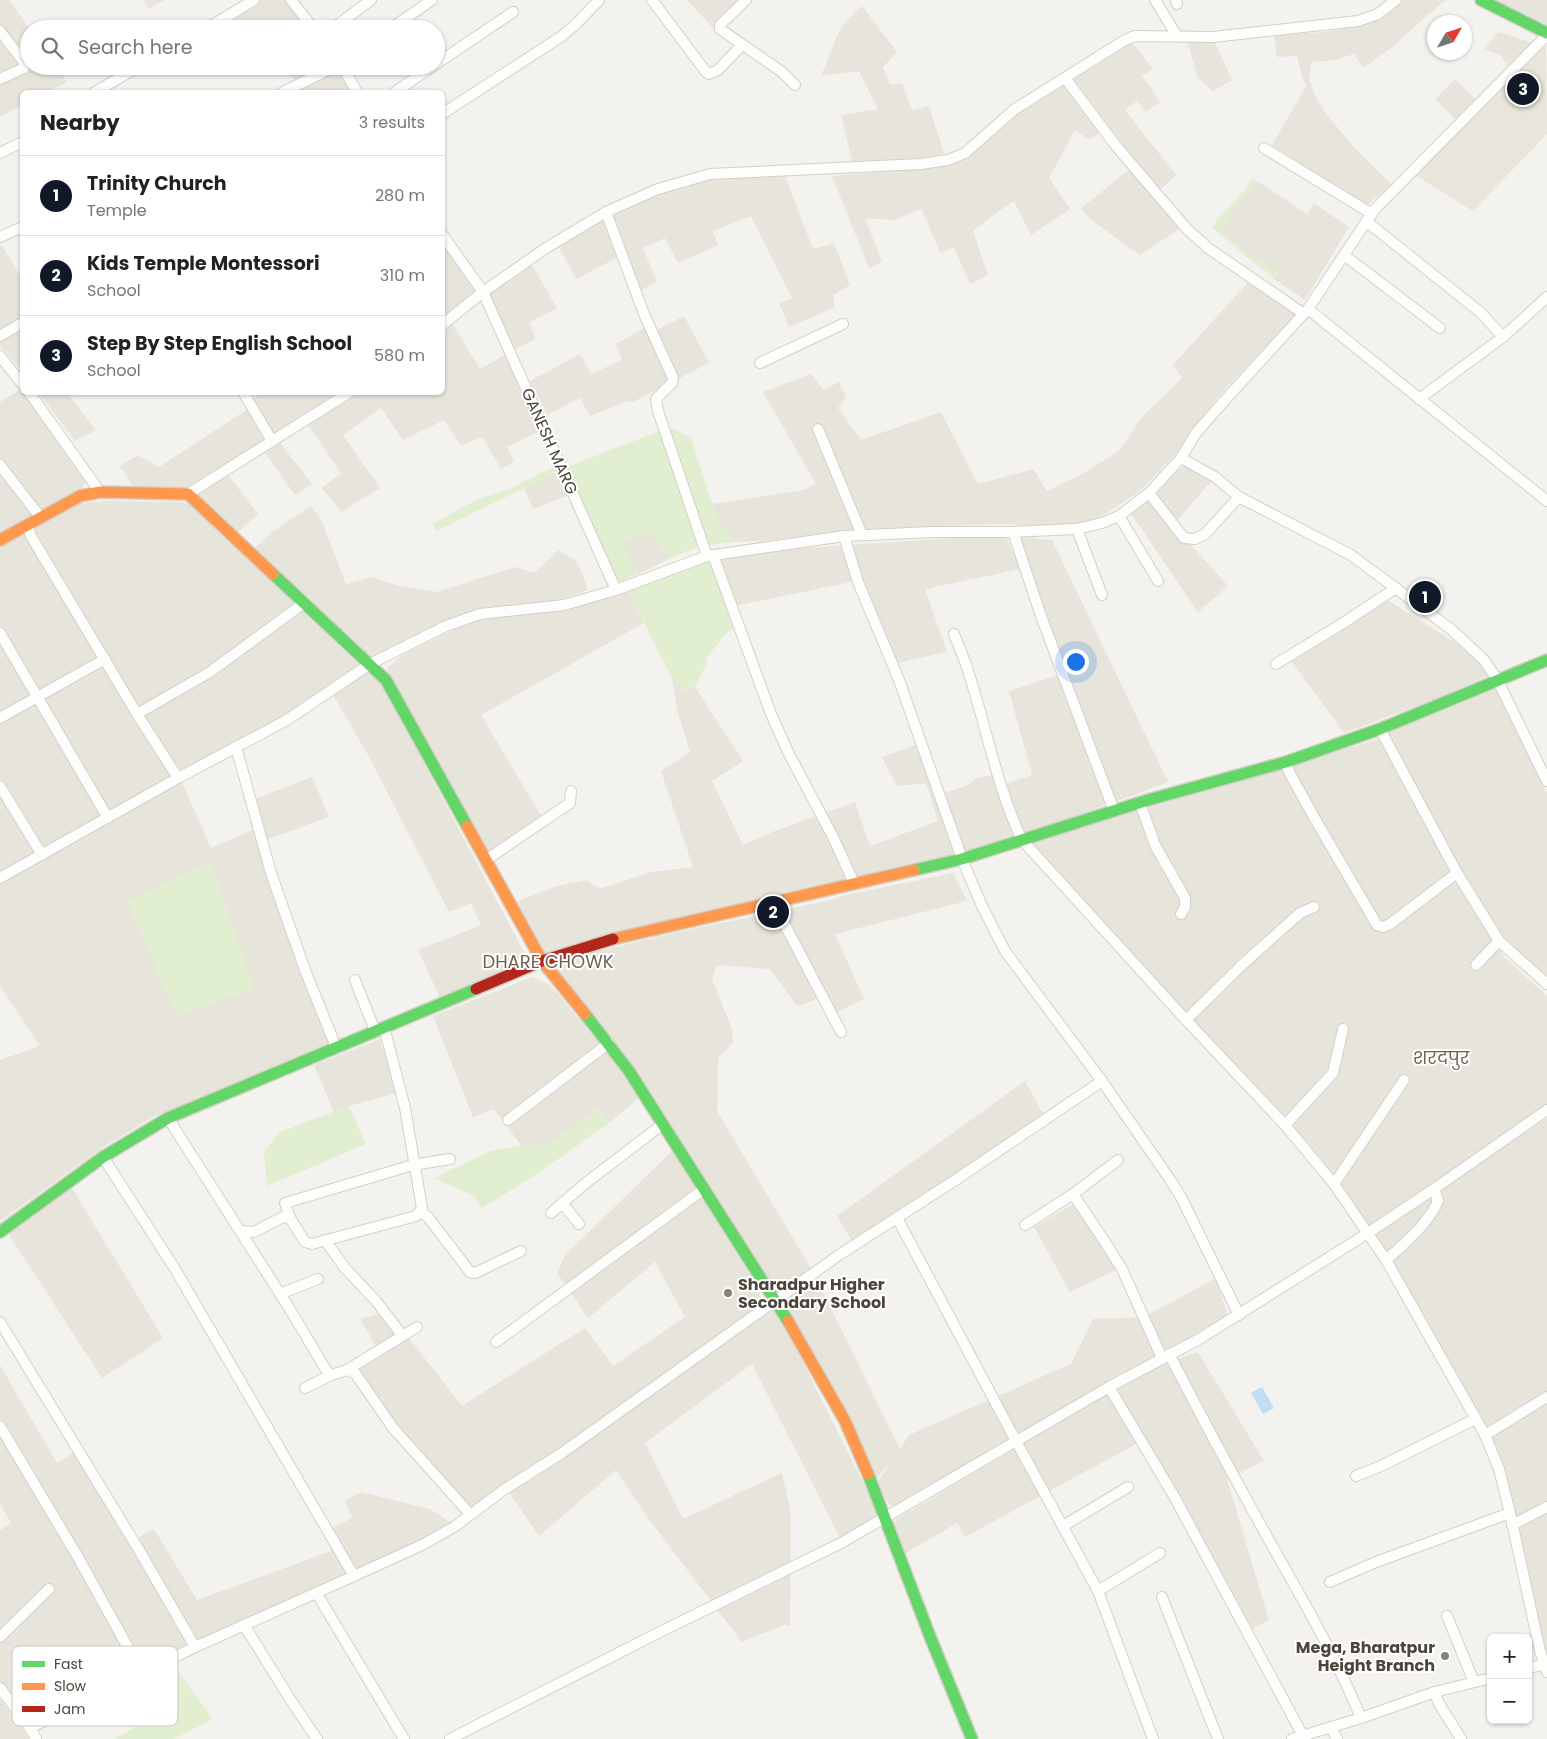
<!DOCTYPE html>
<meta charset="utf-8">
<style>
:root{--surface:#fff;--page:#f2f2f2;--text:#222;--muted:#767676;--line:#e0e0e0;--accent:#111827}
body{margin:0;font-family:Poppins,"Noto Sans Devanagari",sans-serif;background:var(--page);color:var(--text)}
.controls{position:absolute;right:15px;bottom:15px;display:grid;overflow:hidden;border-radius:8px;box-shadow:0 1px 4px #0004}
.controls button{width:45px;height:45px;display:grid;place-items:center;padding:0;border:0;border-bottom:1px solid var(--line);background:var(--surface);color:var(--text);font:25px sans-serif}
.compass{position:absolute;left:1427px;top:15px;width:45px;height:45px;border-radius:50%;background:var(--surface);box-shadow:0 1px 4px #0004;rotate:51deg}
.you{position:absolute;left:1075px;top:661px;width:18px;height:18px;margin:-12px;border:4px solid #fff;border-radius:50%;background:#1a73e8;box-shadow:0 0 0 8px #1a73e833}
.badge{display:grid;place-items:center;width:32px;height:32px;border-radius:50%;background:var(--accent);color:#fff;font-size:16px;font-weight:700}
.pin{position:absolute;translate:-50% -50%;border:2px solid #fff;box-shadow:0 1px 5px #0006}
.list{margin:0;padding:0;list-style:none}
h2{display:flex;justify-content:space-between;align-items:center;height:65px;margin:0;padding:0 20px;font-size:21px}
h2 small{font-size:16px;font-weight:400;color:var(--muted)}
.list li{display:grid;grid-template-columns:32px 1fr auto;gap:15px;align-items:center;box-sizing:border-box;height:80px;padding:0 20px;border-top:1px solid var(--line)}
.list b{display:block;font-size:19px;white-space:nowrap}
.list p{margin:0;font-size:16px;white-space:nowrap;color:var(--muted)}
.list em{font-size:16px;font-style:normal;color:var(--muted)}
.icon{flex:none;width:28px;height:28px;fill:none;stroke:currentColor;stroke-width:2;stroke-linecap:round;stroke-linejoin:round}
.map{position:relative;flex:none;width:1547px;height:1739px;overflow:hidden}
.search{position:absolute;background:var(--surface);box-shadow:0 1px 4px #0004;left:20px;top:20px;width:425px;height:55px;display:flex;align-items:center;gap:12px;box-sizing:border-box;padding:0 18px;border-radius:28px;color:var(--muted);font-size:19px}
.panel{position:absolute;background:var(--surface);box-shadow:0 1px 4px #0004;left:20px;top:90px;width:425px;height:305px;border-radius:8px}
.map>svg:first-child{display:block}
</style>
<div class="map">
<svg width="1547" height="1739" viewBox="0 0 1547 1739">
<rect width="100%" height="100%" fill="#f4f2ee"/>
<g fill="#e7e4dc">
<path d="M0 0H10L29 29V66H56L67 82 47 92H22V105L0 117Z"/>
<path d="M143 0H164L149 9Z"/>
<path d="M253 0H285L309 29H207Z"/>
<path d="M687 0H743L714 29Z"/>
<path d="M1402 0H1445L1391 48 1363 68 1354 54 1335 60 1311 62 1309 80 1315 95 1324 111 1351 144 1391 184 1364 208 1268 152 1307 85 1302 77 1297 56 1277 57 1274 35 1324 32 1361 25 1381 16Z"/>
<path d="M1485 0H1547V32Z"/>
<path d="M862 6 897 52 883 67 890 85 902 83 912 110 929 106 944 154 906 160 853 165 841 115 878 109 859 71 821 76 840 29 849 18Z"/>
<path d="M1498 32 1533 43 1508 65 1500 55 1484 50Z"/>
<path d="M1131 41 1153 69 1142 76 1160 102 1146 112 1137 101 1125 110 1176 175 1160 190 1127 150 1075 81 1076 75Z"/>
<path d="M1187 41 1215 43 1232 80 1213 91 1198 78Z"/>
<path d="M285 66H339L353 92H292L299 88Z"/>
<path d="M1455 79 1476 100 1456 120 1435 99Z"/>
<path d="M1060 83 1064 84 1103 131 1089 140 1075 130 1049 178 1070 209 1031 235 1014 201 992 216 973 231 988 275 970 284 954 247 940 253 922 209 894 220 865 218 882 262 869 268 832 176 946 166 964 160 983 145 1018 112Z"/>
<path d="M1133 167 1182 227 1140 255 1090 219 1081 208Z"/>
<path d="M785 176 813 249 834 243 850 285 833 295 835 307 789 327 779 303 792 298 751 216 713 231 718 245 678 263 665 238 643 248 657 282 638 292 620 256 576 279 559 247 603 221 641 202 673 190 715 178Z"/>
<path d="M1257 181 1307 214 1314 203 1349 227 1305 300 1274 279 1278 274 1220 232 1233 210Z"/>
<path d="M443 242 475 286 474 293 443 317Z"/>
<path d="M1 244 22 279V370L0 346V245Z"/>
<path d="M532 265 557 308 530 322 535 339 514 350 489 296 492 288Z"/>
<path d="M1250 280 1296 314 1224 390 1187 436 1179 451 1136 494 1107 513 1092 520 1065 527 1003 524 883 528 764 541 735 542 717 519 712 504 804 490 816 484 763 392 811 374 824 390 839 382 846 397 838 408 861 440 941 412 978 484 1033 469 1047 491 1086 472 1120 450 1142 417 1182 378 1173 365Z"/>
<path d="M684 316 709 363 633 402 627 401 590 416 580 398 547 415 530 381 580 354 591 374 622 360 616 344 651 324 655 331Z"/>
<path d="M452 323 480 369 507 354 542 430 507 447 514 462 501 469 482 437 461 446 444 420 403 440 381 408 343 435 380 488 341 512 322 488 341 473 308 425 359 393 442 392 443 331Z"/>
<path d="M21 389 86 482 81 491 0 536V402Z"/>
<path d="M39 393H67L96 430 75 441Z"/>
<path d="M258 393H330L333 396 259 444 188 486 171 489 134 488 120 466 138 455 159 467 245 411Z"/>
<path d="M280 443 312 484 295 495 265 453Z"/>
<path d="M1187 464 1212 480 1173 525 1228 586 1198 612 1128 509Z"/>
<path d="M559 471 569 495 533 509 524 488Z"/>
<path d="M229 476 258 514 236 534 198 499 200 492Z"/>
<path d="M109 501 180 502 193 506 359 665 355 671 286 717 0 874V546L81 503Z"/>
<path d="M311 506 321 519 346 584 372 577 396 585 437 592 515 567 534 573 559 550 578 563 588 590 554 602 499 606 455 617 379 657 369 660 253 550 273 531Z"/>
<path d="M645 533 658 541 669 559 638 574 622 543Z"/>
<path d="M996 535 1006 537 1020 569 925 589 947 652 893 664 856 581 735 606 718 554Z"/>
<path d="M1020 537 1052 540 1168 782 1118 801 1115 799 1066 672Z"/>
<path d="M627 589 644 623 481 715 546 824 488 860 389 679 387 669 402 655 459 627 482 619 581 606Z"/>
<path d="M1381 596 1475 655 1489 675 1437 698 1344 733 1290 659Z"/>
<path d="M367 673 379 678 528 960 442 1002 418 950 481 925 471 903 449 912 368 755 333 695Z"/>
<path d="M1057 675 1083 744 1109 800 1107 804 1062 823 1007 841 545 955 513 903 557 886 587 880 599 889 651 872 693 867 661 771 690 752 677 710 672 678 685 692 695 687 743 761 712 781 743 845 772 832 855 802 870 846 938 821 926 783 897 786 882 757 926 741 944 793 969 785 976 778 997 774 1003 785 1032 775 1009 691Z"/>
<path d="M1496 689 1547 793V987L1501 946 1387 736 1389 733Z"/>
<path d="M1378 739 1382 740 1441 852 1504 957 1547 996V1105L1366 1228 1338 1186 1031 843Z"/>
<path d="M312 777 329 817 260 842 331 1048 155 1116 105 1146 0 1221V1060L40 1046 0 986V883L182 782 211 848 255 829 247 802Z"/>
<path d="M953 873 967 901 835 934 864 999 829 1016 820 998 797 1006 770 969 717 965 712 979 732 1029 733 1043 718 1058 717 1111 812 1270 776 1297 555 966 557 961 678 932 823 902 850 894Z"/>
<path d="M532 977 548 984 560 996 610 1057 639 1098 609 1123 597 1109 546 1147 521 1145 494 1109 473 1117 433 1016Z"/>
<path d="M380 1039 397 1093 349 1106 334 1112 314 1065Z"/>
<path d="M1025 1081 1046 1119 853 1243 837 1216Z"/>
<path d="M1547 1118V1667L1499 1469 1373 1235Z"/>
<path d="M673 1150 759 1291 763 1304 682 1362 468 1511 393 1428 357 1366 379 1351 360 1319 388 1311 462 1406 585 1328 613 1366 685 1317 655 1262 588 1318 557 1273 565 1255Z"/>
<path d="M72 1188 163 1338 102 1378 8 1233Z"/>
<path d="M1077 1202 1118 1269 1070 1292 1034 1227Z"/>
<path d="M813 1272 900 1449 909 1435 1071 1364 1093 1319 1144 1317 1216 1278 1228 1317 1010 1438 896 1505 892 1506 889 1504 877 1483 894 1457 875 1481 778 1301Z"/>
<path d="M775 1306 880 1517 840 1538 752 1364 645 1443 683 1519 782 1473 791 1514 790 1626 784 1625 742 1642 645 1514 616 1470 539 1536 508 1491Z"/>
<path d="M1198 1352 1264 1461 1227 1479 1269 1620 1243 1634 1138 1443 965 1537 957 1523 904 1554 893 1525 897 1519 1102 1397 1165 1363Z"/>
<path d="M0 1365 57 1463 76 1451 132 1541 154 1529 197 1600 331 1551 323 1532 352 1518 345 1501 361 1492 430 1509 450 1522 425 1538 39 1720 29 1722 0 1685V1530L11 1523 0 1504Z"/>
<path d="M0 1699 17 1722 29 1739H0Z"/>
</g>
<path fill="#eae5da" d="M1546 44 1547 134 1473 211 1412 173Z"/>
<g fill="#e1eecf">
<path d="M1252 178 1257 181 1233 210 1220 232 1278 274 1274 279 1211 227 1243 192Z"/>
<path d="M670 427 691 438 717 519 735 542 700 546 669 559 658 541 645 533 622 543 638 574 620 582 614 578 567 467Z"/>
<path d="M557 465 559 471 436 531 433 524 476 500 507 490Z"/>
<path d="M718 554 740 621 726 634 707 657 706 665 695 687 685 692 672 678 627 589Z"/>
<path d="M211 862 255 989 176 1016 127 901Z"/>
<path d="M349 1106 366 1144 267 1186 264 1152 280 1132Z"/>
<path d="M597 1109 609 1123 534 1176 482 1208 474 1196 434 1178 490 1151 521 1145 546 1146Z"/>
<path d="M177 1670 213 1719 174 1739H114L174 1705 160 1680Z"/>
</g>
<path fill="#c0ddf1" d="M1262 1387 1274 1408 1263 1414 1251 1393Z"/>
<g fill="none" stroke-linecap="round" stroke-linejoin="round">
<g stroke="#d2d0cb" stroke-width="12">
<g id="street">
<path d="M291 0 314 29"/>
<path d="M652 0 706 72 709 74 718 70 742 45"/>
<path d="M746 0 720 25V29L782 72 795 85"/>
<path d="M1155 0 1177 36"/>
<path d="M1176 0 1177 4"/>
<path d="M206 29 254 0"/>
<path d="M332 29 371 0"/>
<path d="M390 29 432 0"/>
<path d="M0 31 24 62V68L0 79"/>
<path d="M436 64 513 12"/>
<path d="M342 66 357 92"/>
<path d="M1065 78 1116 146 1187 229 1208 248 1304 314"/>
<path d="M95 92 140 66"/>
<path d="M283 92 336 66"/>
<path d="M395 92 433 66"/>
<path d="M442 114 562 36 575 25 599 0"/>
<path d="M1264 148 1372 214"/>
<path d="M0 153 22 142"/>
<path d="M606 212 644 314 673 378 672 383 656 399 658 411 707 556"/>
<path d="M1366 221 1480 312 1503 337 1547 297"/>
<path d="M442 234 483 292 616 590"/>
<path d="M0 237 22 227"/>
<path d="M1344 255 1440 328"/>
<path d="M1308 309 1547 501"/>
<path d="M442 325 483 292 546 248 606 212 658 189 710 174 921 164 948 160 965 153 1015 109 1125 40 1135 36 1213 37 1358 21 1378 14 1396 0"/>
<path d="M0 336 22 323"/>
<path d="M0 356 22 384"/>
<path d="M760 363 843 324"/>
<path d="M29 392 100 492"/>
<path d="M243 392 272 441"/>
<path d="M1419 399 1503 337"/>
<path d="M818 429 862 535"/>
<path d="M1181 458 1215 477 1239 497 1351 555 1452 630 1484 660 1497 679 1547 781"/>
<path d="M0 465 41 518"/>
<path d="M1149 493 1184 538 1195 539 1205 534 1239 497"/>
<path d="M188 494 350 392"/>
<path d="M1119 516 1158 581"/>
<path d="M27 525 31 536 137 714 178 778"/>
<path d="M1077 529 1102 595"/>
<path d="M844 536 858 582 899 680 962 859 982 906 1005 951 1102 1081 1171 1181 1181 1197 1239 1315"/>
<path d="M713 555 771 714 788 752 833 837 854 883"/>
<path d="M0 633 108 818"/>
<path d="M954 634C959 647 965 660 969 674 987 730 997 787 1022 840L1186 1020 1285 1125 1334 1184 1386 1260 1485 1435 1499 1469 1510 1513 1540 1651 1547 1672"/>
<path d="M1276 664 1340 625 1396 588"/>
<path d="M137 714 210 672 304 603"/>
<path d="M0 718 105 659"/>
<path d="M1380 729 1457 873 1499 941 1547 984"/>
<path d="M236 747 271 873 305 970 336 1047"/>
<path d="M1286 762 1289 772 1315 819 1377 925 1383 927 1390 924 1457 873"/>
<path d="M0 786 42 855"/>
<path d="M1140 803 1155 845 1185 898V907L1181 914"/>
<path d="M1114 811 1041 616 1013 532 1077 529 1102 523 1119 516 1149 493 1181 458 1196 433 1225 400 1308 309 1374 210 1547 35"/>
<path d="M486 860 570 803 571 791"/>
<path d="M0 878 178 778 287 720 370 664 446 626 480 614 564 605 616 590 707 556 844 536 932 532H1013"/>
<path d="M773 902 841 1032"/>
<path d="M1476 965 1499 941"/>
<path d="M355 980 375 1031"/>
<path d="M1186 1020 1243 964 1300 913 1314 907"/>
<path d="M168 1118 291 1311 326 1370 331 1375"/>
<path d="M508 1120 609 1043"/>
<path d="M1285 1125 1333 1073 1343 1029"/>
<path d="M103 1157 175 1269 354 1576"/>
<path d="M1334 1184 1404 1080"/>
<path d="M1073 1194 1105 1242 1122 1269 1162 1358"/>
<path d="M562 1203 579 1224"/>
<path d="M420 1212 428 1217 470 1272 475 1273 521 1251"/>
<path d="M551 1213 587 1182 663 1124"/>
<path d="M290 1218 285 1203 413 1165 450 1159"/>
<path d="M897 1218 1016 1441 1098 1591 1153 1739"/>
<path d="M1025 1225 1073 1194 1118 1160"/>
<path d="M241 1231 254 1232 283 1217 290 1218 305 1242 312 1244 416 1216 422 1208 405 1108 384 1027"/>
<path d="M325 1240 345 1268 376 1301 402 1335"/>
<path d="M1386 1260C1402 1246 1432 1220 1438 1200L1434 1189"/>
<path d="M280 1294 318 1279"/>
<path d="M0 1322 139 1550 195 1647"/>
<path d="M496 1342 704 1189"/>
<path d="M1169 1354C1203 1420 1238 1485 1274 1549 1305 1604 1337 1659 1361 1718"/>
<path d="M347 1370 417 1327"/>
<path d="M1109 1387 1175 1498 1303 1736"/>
<path d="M305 1388 331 1375 347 1370 355 1373 393 1428 470 1514"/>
<path d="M0 1426 79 1559 142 1673"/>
<path d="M1485 1435 1547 1397"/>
<path d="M1356 1476 1381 1466 1475 1419"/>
<path d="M1512 1525 1547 1507"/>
<path d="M1063 1526 1128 1487"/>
<path d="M1330 1582 1376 1562 1510 1513"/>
<path d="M1098 1591 1160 1553"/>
<path d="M317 1594 404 1739"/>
<path d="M1162 1597 1218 1739"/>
<path d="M1447 1616 1474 1682"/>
<path d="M244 1625 290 1699 317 1739"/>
<path d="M0 1637 49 1589"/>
<path d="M1528 1668 1547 1664"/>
<path d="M0 1688 30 1728 36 1739"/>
<path d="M1435 1692 1438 1702 1461 1739"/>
<path d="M1331 1727 1337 1739"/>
<path d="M30 1728 195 1647 354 1576 422 1545 454 1527 505 1489 562 1453 839 1255 954 1181 1102 1081"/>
<path d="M450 1739 658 1633 843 1542 1109 1387 1201 1338 1368 1233 1434 1189 1547 1110"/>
<path d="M1292 1739 1361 1718 1435 1692 1491 1678"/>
</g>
</g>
<g stroke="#d3cfc5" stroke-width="14">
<g id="fast">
<path d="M1481 0 1547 33"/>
<path d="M273 574 386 680 467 826"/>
<path d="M914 870 962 859 1148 800 1286 762 1380 729 1547 660"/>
<path d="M585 1014 629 1071 788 1321"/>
<path d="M0 1232 103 1157 168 1118 476 989"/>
<path d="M868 1474 931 1639 972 1739"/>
</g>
</g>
<g stroke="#d3cfc5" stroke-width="14">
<g id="slow">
<path d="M0 540 80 496 100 492 188 494 273 574"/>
<path d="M467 826 542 961 585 1014"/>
<path d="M613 939 914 870"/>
<path d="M788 1321 845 1421 868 1474"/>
</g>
</g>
<g stroke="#d3cfc5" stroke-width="14">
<path id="jam" d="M476 989 542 961 613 939"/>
</g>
<use href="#street" stroke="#fdfdfc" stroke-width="10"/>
<use href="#fast" stroke="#63d668" stroke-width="11"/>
<use href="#slow" stroke="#ff974d" stroke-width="11"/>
<use href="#jam" stroke="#b3261e" stroke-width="11"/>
</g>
<g fill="#868178" stroke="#fff" stroke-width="2">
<circle cx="728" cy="1293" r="5"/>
<circle cx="1445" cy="1656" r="5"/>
</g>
<g text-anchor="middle" stroke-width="4" stroke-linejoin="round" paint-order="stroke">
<g font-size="16" fill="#4b4439" stroke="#fff">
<text transform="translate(550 441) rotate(66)" y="6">GANESH MARG</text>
</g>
<g font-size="16" font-weight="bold" fill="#4b4439" stroke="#fff" text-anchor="start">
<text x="738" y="1290">Sharadpur Higher<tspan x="738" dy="18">Secondary School</tspan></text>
<text x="1435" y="1653" text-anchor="end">Mega, Bharatpur<tspan x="1435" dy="18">Height Branch</tspan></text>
</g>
<g font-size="18" fill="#6e6250" stroke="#fff">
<text x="548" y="968">DHARE CHOWK</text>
<text x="1441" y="1064">शरदपुर</text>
</g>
</g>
<rect x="12" y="1646" width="166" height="80" rx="8" fill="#fff" stroke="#c9c7c4" stroke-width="1"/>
<rect x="22" y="1661" width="23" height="6" fill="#63d668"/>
<rect x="22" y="1683" width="23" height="7" fill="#ff974d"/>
<rect x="22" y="1706" width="23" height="6" fill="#b3261e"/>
<g font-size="14" fill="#4b4439">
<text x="54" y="1669">Fast</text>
<text x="54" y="1691">Slow</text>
<text x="54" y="1714">Jam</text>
</g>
</svg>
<div class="controls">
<button>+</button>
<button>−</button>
</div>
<svg class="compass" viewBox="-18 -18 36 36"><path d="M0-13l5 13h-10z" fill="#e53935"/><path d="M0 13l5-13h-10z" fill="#767676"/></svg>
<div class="you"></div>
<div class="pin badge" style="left:1425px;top:597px">1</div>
<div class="pin badge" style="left:773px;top:912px">2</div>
<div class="pin badge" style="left:1523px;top:89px">3</div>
<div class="search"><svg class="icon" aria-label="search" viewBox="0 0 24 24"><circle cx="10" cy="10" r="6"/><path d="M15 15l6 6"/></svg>Search here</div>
<section class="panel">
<h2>Nearby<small>3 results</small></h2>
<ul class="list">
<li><span class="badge">1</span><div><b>Trinity Church</b><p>Temple</p></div><em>280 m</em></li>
<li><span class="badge">2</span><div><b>Kids Temple Montessori</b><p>School</p></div><em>310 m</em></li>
<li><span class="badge">3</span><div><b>Step By Step English School</b><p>School</p></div><em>580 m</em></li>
</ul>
</section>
</div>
